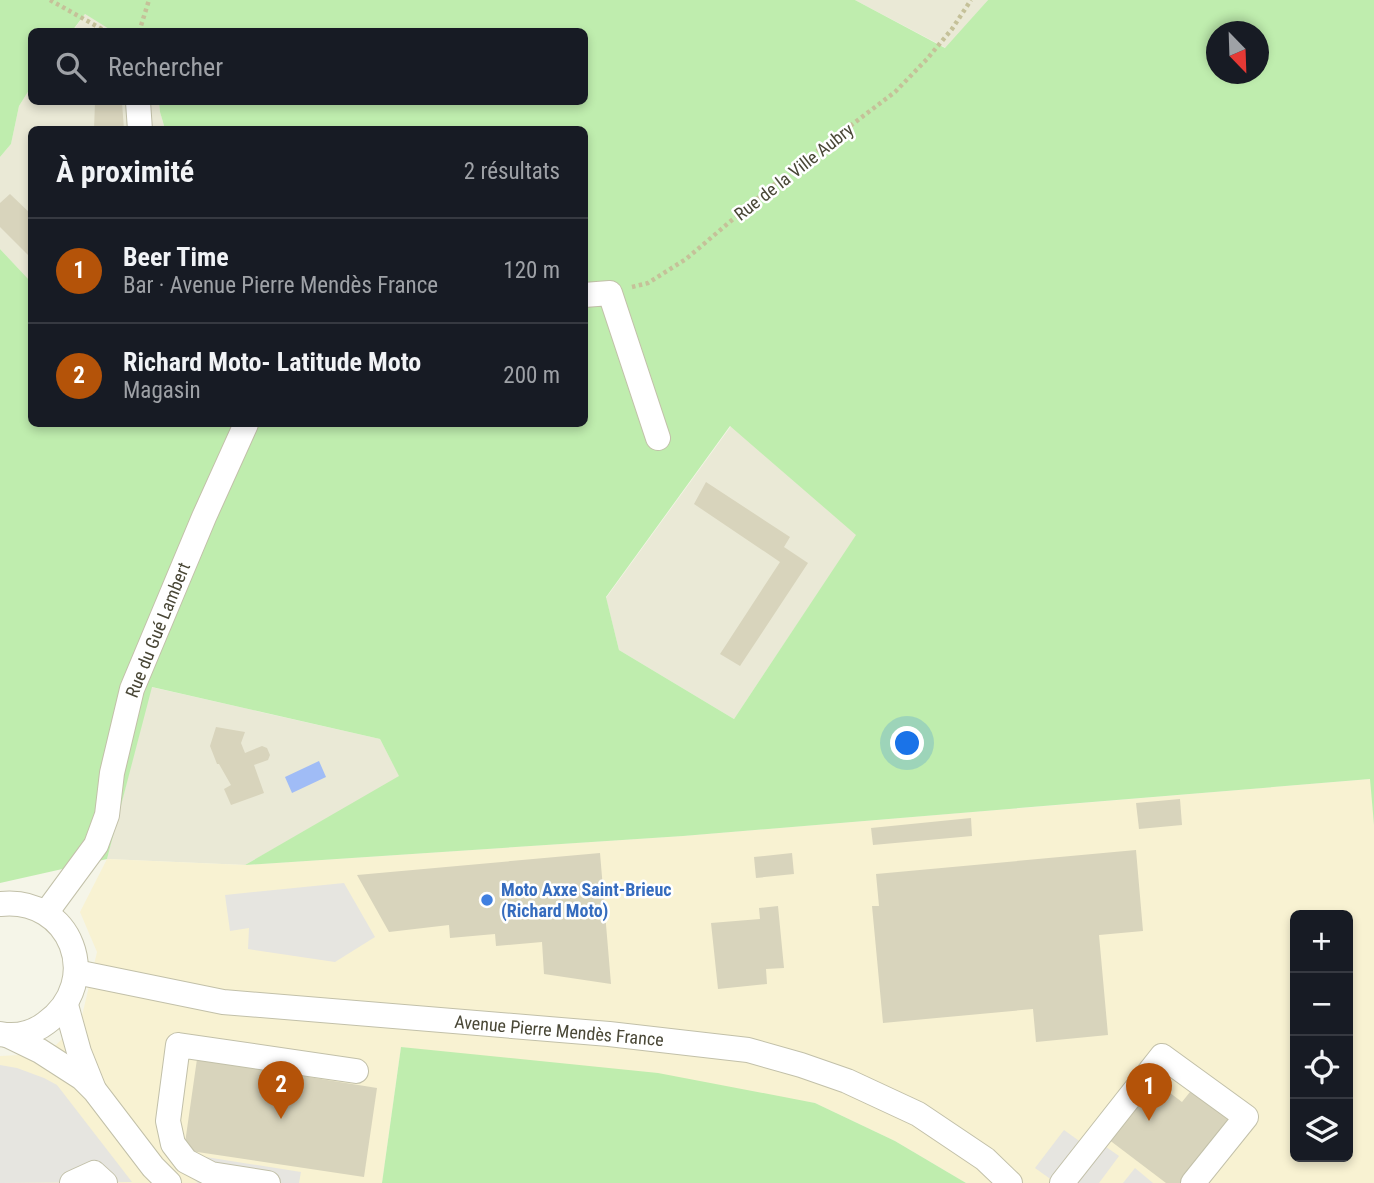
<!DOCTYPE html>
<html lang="fr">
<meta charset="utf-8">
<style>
:root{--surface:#171b24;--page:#20242c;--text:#f1f3f6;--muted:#9ea1a6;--line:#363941;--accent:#b45309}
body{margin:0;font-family:"Roboto Condensed",sans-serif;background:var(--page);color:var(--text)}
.controls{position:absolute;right:21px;bottom:21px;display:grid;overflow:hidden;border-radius:10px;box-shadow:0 4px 10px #0003}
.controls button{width:63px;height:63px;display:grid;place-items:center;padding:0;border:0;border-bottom:2px solid var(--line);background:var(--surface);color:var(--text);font:35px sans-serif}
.compass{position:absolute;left:1206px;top:21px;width:63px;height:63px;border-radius:50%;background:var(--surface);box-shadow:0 4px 10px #0003;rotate:157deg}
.you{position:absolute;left:908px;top:744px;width:24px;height:24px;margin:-18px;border:5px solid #fff;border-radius:50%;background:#1a73e8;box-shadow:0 0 0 10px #1a73e833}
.badge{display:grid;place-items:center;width:46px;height:46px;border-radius:50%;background:var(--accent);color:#fff;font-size:23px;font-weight:700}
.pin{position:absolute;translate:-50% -58px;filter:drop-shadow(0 2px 4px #0008)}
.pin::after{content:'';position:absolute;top:37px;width:24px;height:21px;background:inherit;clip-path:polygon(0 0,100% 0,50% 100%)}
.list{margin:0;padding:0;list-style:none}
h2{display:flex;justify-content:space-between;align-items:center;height:91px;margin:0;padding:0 28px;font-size:30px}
h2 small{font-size:23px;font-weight:400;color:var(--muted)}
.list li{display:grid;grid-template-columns:46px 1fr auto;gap:21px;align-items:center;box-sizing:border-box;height:105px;padding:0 28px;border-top:2px solid var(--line)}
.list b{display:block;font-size:26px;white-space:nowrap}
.list p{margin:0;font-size:23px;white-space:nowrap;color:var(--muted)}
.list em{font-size:23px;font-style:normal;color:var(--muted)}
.icon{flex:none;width:38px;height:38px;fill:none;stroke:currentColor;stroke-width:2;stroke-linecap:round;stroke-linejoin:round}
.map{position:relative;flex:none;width:1374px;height:1183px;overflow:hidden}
.search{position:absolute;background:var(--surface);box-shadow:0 4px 10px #0003;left:28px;top:28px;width:560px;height:77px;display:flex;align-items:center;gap:18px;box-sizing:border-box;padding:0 24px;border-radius:10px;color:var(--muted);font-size:26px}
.panel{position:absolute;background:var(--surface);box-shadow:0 4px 10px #0003;left:28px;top:126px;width:560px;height:301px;border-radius:10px}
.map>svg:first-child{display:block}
</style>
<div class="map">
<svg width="1374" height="1183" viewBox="0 0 1374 1183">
<rect width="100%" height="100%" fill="#f5f5e8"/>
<g fill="#eae9d6">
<path d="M855 0H988L946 48Z"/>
<path d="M85 14 114 31 72 32Z"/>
<path d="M31 87 32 102H159L160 112 165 129 32 130 31 282 0 249V157L11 144 19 106Z"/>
<path d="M731 426 857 535 734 719 619 650 606 598Z"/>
<path d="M151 687 380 739 400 777 245 865 107 859Z"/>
</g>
<path fill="#f8f2d2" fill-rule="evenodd" d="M1371 779 1374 825V1183H966L895 1141 815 1103 401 1047 382 1183H0V1056L20 1055 56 1045 81 1020 97 952 80 912 107 859 245 865 683 836ZM1295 915H1348V1157H1295Z"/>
<g fill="#bfedae" fill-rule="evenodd">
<path d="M0 0H855L945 48 988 0H1374V825L1370 779 683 836 245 865 399 776 380 739 152 687 107 859 0 883V249L31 282 32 424H584V130L165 129 160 112 159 102H584V32H114L85 14 72 31 32 32 31 87 19 106 11 144 0 157ZM1216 32H1258V74H1216ZM730 426 856 535 734 719 619 650 606 597Z"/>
<path d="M401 1047 658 1073 815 1103 895 1141 966 1183H382Z"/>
</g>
<g fill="#e6e5e0">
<path d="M344 883 375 937 335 962 248 949 249 928 230 931 225 895Z"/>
<path d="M0 1065 17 1068 44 1078 57 1085 132 1182 0 1183Z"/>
<path d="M1064 1130 1082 1143 1089 1135 1119 1156 1099 1183H1056L1035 1168Z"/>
<path d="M187 1154 301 1172 299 1183H198L184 1171Z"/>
<path d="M1135 1168 1153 1183H1123Z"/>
</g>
<path fill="#a0bcf6" d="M319 761 326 777 292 793 285 777Z"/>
<g fill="#d8d4bc">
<path d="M95 102H122L124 130H94Z"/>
<path d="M10 194 32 215V259L0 227V203Z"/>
<path d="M706 482 790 537 784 547 808 563 740 666 720 654 780 562 694 504Z"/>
<path d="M216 727 245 732 241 743 245 753 262 746 267 748 270 755 268 760 254 765 264 793 231 805 224 789 231 785 219 764H217L210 746Z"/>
<path d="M1180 799 1182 825 1139 829 1136 803Z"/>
<path d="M971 818 972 836 873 845 871 828Z"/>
<path d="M1136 850 1143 931 1099 935 1108 1035 1036 1042 1033 1009 883 1023 872 906H879L876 874Z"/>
<path d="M600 853 611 984 544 974 542 942 496 946 495 934 450 938 449 925 389 932 357 875Z"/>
<path d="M792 853 794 874 756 878 754 857Z"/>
<path d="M778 906 784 968 766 969 767 984 718 989 711 923 760 919 759 908Z"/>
<path d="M197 1059 377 1088 364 1177 184 1150Z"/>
<path d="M1153 1080 1182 1102 1194 1087 1231 1117 1180 1183H1166L1108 1139Z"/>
</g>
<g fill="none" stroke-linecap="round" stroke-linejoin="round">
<g stroke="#c2c0a9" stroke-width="26">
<g id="minor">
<path d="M138 102 140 130"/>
<path d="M584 295 610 293 658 438"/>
<path d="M0 904C71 896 104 981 46 1023 33 1033 16 1037 0 1034"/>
<path d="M46 913 96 845 107 815 112 773 132 689 204 517 246 424"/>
<path d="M76 972 223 1002 609 1034 748 1050 801 1065 847 1081 918 1114 985 1159 1010 1183"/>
<path d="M66 1005 79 1052 93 1087"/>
<path d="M7 1035 40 1051 82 1078 95 1091 153 1167 169 1183"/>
<path d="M72 1183 94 1173 105 1183"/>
<path d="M268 1183 211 1174 186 1161 173 1144 168 1121 178 1045 356 1071"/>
<path d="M1062 1183 1162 1056 1246 1117 1193 1183"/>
</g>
</g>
<g stroke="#c5c199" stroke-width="4.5" stroke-dasharray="3.5 3.5" stroke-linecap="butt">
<path d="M50 0 107 32"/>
<path d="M139 32 149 0"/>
<path d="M632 287 648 283 686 259 784 176 895 92 927 59 952 29 971 0"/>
</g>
<use href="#minor" stroke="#fff" stroke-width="24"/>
</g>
<circle fill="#3f7fe0" stroke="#fff" stroke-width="2.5" cx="487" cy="900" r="7"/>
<g text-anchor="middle" stroke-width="5" stroke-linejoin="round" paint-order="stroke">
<g font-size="18" fill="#494736" stroke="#fff">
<text transform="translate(794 172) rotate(-38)" y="6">Rue de la Ville Aubry</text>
<text transform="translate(158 630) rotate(-68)" y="6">Rue du Gué Lambert</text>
<text transform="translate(559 1031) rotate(5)" y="6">Avenue Pierre Mendès France</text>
</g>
<g font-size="18" font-weight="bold" fill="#366cbe" stroke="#fff" text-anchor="start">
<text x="501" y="896">Moto Axxe Saint-Brieuc<tspan x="501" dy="21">(Richard Moto)</tspan></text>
</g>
</g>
</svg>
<div class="controls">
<button>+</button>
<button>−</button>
<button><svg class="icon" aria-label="locate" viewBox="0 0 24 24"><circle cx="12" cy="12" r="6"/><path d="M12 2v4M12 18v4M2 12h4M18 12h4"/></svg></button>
<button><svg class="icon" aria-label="layers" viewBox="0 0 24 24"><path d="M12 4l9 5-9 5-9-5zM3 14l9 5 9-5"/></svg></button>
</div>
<svg class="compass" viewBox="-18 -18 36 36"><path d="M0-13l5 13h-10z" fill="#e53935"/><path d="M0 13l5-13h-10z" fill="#9ea1a6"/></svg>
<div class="you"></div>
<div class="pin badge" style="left:1149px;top:1121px">1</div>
<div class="pin badge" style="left:281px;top:1119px">2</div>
<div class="search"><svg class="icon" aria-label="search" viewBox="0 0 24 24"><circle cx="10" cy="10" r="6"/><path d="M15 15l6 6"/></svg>Rechercher</div>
<section class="panel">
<h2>À proximité<small>2 résultats</small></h2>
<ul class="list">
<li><span class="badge">1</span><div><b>Beer Time</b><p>Bar · Avenue Pierre Mendès France</p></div><em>120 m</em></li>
<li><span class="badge">2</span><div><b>Richard Moto- Latitude Moto</b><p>Magasin</p></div><em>200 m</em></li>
</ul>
</section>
</div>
